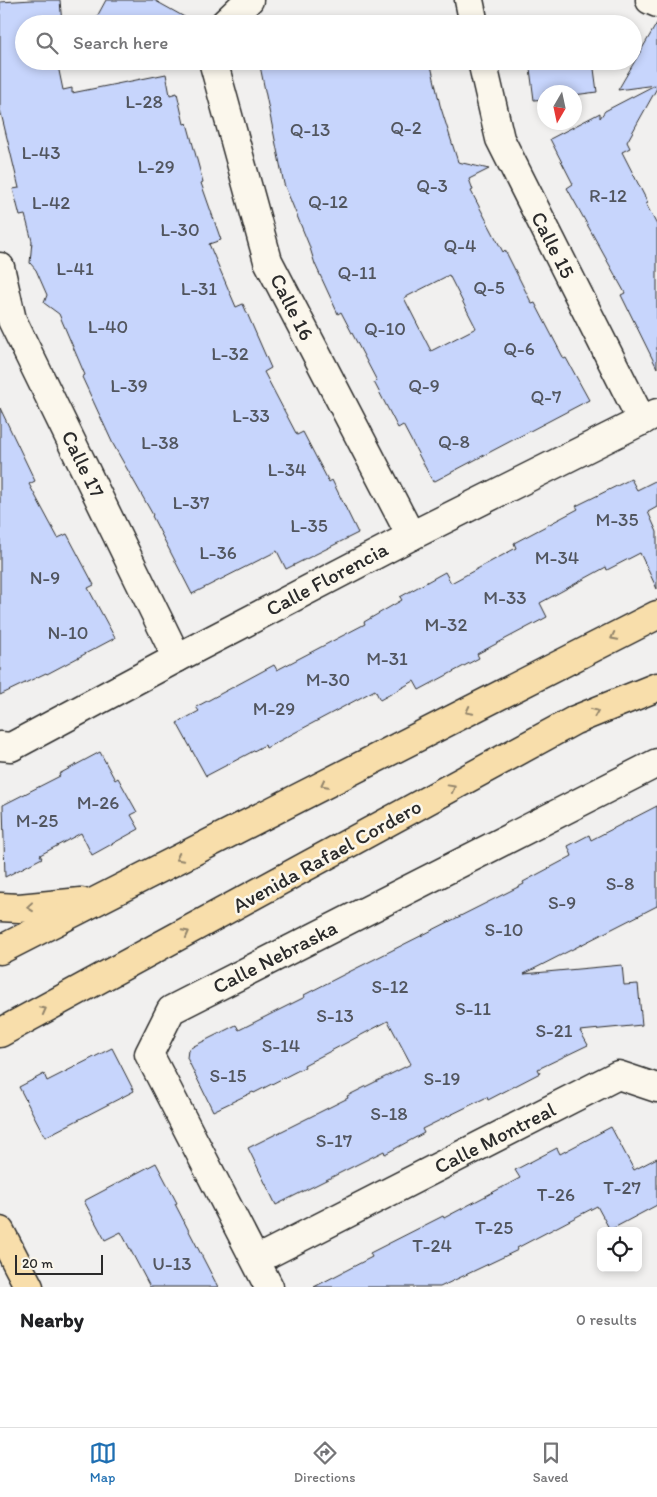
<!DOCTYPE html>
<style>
:root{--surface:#fff;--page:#f6f6f6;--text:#202124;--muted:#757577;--line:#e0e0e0;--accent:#1f6fb2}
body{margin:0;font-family:Itim,sans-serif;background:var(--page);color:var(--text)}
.controls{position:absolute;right:15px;bottom:15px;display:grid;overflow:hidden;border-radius:8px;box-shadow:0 2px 8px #0003}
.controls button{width:45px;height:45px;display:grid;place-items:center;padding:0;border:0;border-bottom:1px solid var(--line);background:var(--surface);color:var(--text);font:25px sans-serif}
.compass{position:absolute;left:537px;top:85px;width:45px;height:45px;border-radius:50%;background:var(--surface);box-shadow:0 2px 8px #0003;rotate:189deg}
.scale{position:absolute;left:15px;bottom:12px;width:88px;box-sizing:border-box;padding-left:5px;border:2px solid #2b2b2b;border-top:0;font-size:14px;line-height:18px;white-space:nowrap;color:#2b2b2b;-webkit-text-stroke:4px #fbf7ec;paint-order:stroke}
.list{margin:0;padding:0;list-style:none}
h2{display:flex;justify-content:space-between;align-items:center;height:65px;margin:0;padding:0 20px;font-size:21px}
h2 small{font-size:16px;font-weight:400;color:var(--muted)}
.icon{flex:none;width:28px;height:28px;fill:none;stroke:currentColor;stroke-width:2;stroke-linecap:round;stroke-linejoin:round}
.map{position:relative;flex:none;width:657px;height:1287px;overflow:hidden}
.search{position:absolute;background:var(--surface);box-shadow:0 2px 8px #0003;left:15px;right:15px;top:15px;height:55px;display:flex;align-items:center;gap:12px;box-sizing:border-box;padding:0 18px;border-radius:28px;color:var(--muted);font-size:19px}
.sheet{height:140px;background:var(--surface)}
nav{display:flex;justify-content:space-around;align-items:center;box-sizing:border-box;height:70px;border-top:1px solid var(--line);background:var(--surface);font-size:14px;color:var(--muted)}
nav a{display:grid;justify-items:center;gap:2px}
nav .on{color:var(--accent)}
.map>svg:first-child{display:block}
</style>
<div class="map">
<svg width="657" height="1287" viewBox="0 0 657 1287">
<rect width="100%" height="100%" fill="#f1f0ef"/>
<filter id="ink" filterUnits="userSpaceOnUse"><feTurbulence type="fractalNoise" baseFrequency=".02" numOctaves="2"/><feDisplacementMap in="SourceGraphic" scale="10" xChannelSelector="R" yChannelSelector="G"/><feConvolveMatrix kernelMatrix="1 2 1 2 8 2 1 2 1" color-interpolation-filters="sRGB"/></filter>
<g filter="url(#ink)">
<g fill="#c7d5fc" stroke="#2b2b2b" fill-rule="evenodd">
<path d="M32 0H60L62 24H24V61H57L63 90 72 88V93L166 74 170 95 177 93 184 124 187 123 203 182 201 183 221 240 209 244 236 307 243 304 271 368 264 372 297 435 303 432 329 482 332 480 358 533 286 569 277 551 192 594 152 516 153 515 113 444 82 377 85 375 59 314 44 303 47 295 36 270 30 263 32 241 25 215 20 216 13 189 19 188 0 109V2Z"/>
<path d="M106 0H154L197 24H93Z"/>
<path d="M657 23V88L627 142 630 148 622 152 648 203 646 204 657 225V368L621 295 625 293 567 188 573 184 550 139 600 113V118L605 111 655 85 618 90Z"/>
<path d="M259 61H430L440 105 458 162 489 169 469 179 473 190 471 191 503 252 505 250 532 304 535 303 564 359 566 358 589 400 433 482 403 425 398 428 374 382 377 381 341 312 338 314 315 264 309 245 284 184ZM449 275 476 328 431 351 404 298Z"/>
<path d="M529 61H593L597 92 574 95V92H544V99L534 100Z"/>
<path d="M0 408 35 481 29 484 58 538 67 534 94 585 88 588 115 638 47 674 46 673 0 695Z"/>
<path d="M631 479 637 490 657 480V507L648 512 657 532V589L640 553 607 570 606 567 540 603 547 617 477 654 479 658 419 690 414 681 380 700 375 690 266 748 265 745 206 776 177 723 199 711 196 707 274 665 277 670 365 624 364 622 402 600 400 597 445 572 451 583 516 548 514 543 578 509 576 506Z"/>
<path d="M100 752 115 780 118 778 137 812 131 815 139 829 92 855 81 833 40 855 42 858 5 877 3 805 60 776 59 774Z"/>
<path d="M657 806V906L524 974 622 965 624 985 638 984 642 1025 580 1031 588 1045 538 1069 540 1073 488 1100 487 1097 422 1129 424 1133 385 1154 384 1151 276 1205 248 1148 348 1098 347 1096 411 1064 388 1021 304 1065 305 1067 254 1093 253 1092 213 1111 187 1058 188 1050 194 1046 236 1025 239 1030 305 997 304 995 343 975 524 884 523 882 572 856 568 846 589 835 591 840Z"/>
<path d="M112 1048 134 1091 45 1137 19 1087 44 1074 47 1081Z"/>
<path d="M611 1127 634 1170 657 1158V1205L610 1230 597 1206 517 1248 518 1250 440 1287H314L372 1257 370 1253 443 1216 444 1218 520 1178 515 1170 557 1148 560 1154Z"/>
<path d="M156 1163 177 1203 175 1204 218 1287H150L121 1232 105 1240 84 1201Z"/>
</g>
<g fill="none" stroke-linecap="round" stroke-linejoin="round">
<g stroke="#2b2b2b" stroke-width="31">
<g id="minor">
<path d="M469 0 474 24"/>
<path d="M650 0 657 3"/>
<path d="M224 24 249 0"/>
<path d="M213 61 268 261 411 536"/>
<path d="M482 61 500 139 642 421"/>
<path d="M0 267 12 320 177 658"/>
<path d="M0 746 11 747 177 658 411 536 657 413"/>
<path d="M256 1260 618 1075 657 1088"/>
<path d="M269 1287 149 1054 171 1010 657 763"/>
</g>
</g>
<g stroke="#2b2b2b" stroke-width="31">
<g id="major">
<path d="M0 907 19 908 81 902"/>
<path d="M0 950 657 615"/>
<path d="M0 1033 575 720 657 687"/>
<path d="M0 1231 29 1287"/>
</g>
</g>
<use href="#minor" stroke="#fbf7ec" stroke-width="28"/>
<use href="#major" stroke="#f8deab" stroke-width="28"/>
</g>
<defs><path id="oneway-chevron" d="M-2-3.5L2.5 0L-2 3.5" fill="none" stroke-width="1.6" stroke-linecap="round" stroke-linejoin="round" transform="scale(1.25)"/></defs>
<g stroke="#92846b">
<use href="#oneway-chevron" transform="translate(614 637) rotate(153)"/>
<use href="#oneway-chevron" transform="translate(469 711) rotate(153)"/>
<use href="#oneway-chevron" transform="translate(595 712) rotate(-22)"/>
<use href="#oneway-chevron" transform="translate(324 784) rotate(153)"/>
<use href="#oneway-chevron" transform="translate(452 788) rotate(-29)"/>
<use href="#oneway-chevron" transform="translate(179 858) rotate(153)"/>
<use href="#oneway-chevron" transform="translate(30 907) rotate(174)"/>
<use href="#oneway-chevron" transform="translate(186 933) rotate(-28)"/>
<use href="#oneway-chevron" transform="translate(43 1010) rotate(-28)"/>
</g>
</g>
<g text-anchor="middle" stroke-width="5" stroke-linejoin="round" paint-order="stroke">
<g font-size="19" fill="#52565f">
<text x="144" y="108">L-28</text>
<text x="406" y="134">Q-2</text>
<text x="310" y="136">Q-13</text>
<text x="41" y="159">L-43</text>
<text x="156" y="173">L-29</text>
<text x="432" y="192">Q-3</text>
<text x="608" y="202">R-12</text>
<text x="328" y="208">Q-12</text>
<text x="51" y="209">L-42</text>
<text x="180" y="236">L-30</text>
<text x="460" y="252">Q-4</text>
<text x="75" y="275">L-41</text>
<text x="357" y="279">Q-11</text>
<text x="489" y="294">Q-5</text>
<text x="199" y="295">L-31</text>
<text x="108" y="333">L-40</text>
<text x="385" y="335">Q-10</text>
<text x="519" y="355">Q-6</text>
<text x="230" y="360">L-32</text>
<text x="129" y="392">L-39</text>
<text x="424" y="392">Q-9</text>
<text x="546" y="403">Q-7</text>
<text x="251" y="422">L-33</text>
<text x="454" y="448">Q-8</text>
<text x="160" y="449">L-38</text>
<text x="287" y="476">L-34</text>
<text x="191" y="509">L-37</text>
<text x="617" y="526">M-35</text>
<text x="309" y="532">L-35</text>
<text x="218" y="559">L-36</text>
<text x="557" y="564">M-34</text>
<text x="45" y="584">N-9</text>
<text x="505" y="604">M-33</text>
<text x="446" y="631">M-32</text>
<text x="68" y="639">N-10</text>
<text x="387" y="665">M-31</text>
<text x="328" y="686">M-30</text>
<text x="274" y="715">M-29</text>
<text x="98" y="809">M-26</text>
<text x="37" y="827">M-25</text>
<text x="620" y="890">S-8</text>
<text x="562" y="909">S-9</text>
<text x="504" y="936">S-10</text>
<text x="390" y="993">S-12</text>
<text x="473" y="1015">S-11</text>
<text x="335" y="1022">S-13</text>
<text x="554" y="1037">S-21</text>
<text x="281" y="1052">S-14</text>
<text x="228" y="1082">S-15</text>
<text x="442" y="1085">S-19</text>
<text x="389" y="1120">S-18</text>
<text x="334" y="1147">S-17</text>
<text x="622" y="1194">T-27</text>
<text x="556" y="1201">T-26</text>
<text x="494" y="1234">T-25</text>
<text x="432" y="1252">T-24</text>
<text x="172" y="1270">U-13</text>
</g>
<g font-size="21" fill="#2b2b2b" stroke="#fbf7ec">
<text transform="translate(553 245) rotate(63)" y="7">Calle 15</text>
<text transform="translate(292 307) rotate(63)" y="7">Calle 16</text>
<text transform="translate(83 464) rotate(64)" y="7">Calle 17</text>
<text transform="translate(327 579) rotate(-28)" y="7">Calle Florencia</text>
<text transform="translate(327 856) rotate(-29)" y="7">Avenida Rafael Cordero</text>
<text transform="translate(275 957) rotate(-27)" y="7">Calle Nebraska</text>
<text transform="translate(495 1138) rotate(-27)" y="7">Calle Montreal</text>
</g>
</g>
</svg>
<div class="controls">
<button><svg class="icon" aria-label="locate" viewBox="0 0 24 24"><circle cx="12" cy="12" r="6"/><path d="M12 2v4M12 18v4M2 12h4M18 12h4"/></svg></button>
</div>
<svg class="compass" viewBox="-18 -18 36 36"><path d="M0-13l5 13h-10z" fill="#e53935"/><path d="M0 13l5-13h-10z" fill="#757577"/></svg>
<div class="scale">20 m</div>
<div class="search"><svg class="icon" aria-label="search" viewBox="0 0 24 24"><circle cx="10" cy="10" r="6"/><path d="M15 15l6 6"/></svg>Search here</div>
</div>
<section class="sheet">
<h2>Nearby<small>0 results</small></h2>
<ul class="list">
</ul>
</section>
<nav>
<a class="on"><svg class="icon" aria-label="map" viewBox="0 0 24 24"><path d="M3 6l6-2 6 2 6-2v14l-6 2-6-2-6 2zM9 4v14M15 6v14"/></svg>Map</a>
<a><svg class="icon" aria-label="directions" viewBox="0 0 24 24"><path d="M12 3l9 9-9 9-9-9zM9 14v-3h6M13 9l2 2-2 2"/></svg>Directions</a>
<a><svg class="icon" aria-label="saved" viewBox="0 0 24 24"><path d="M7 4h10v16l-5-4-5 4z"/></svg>Saved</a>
</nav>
